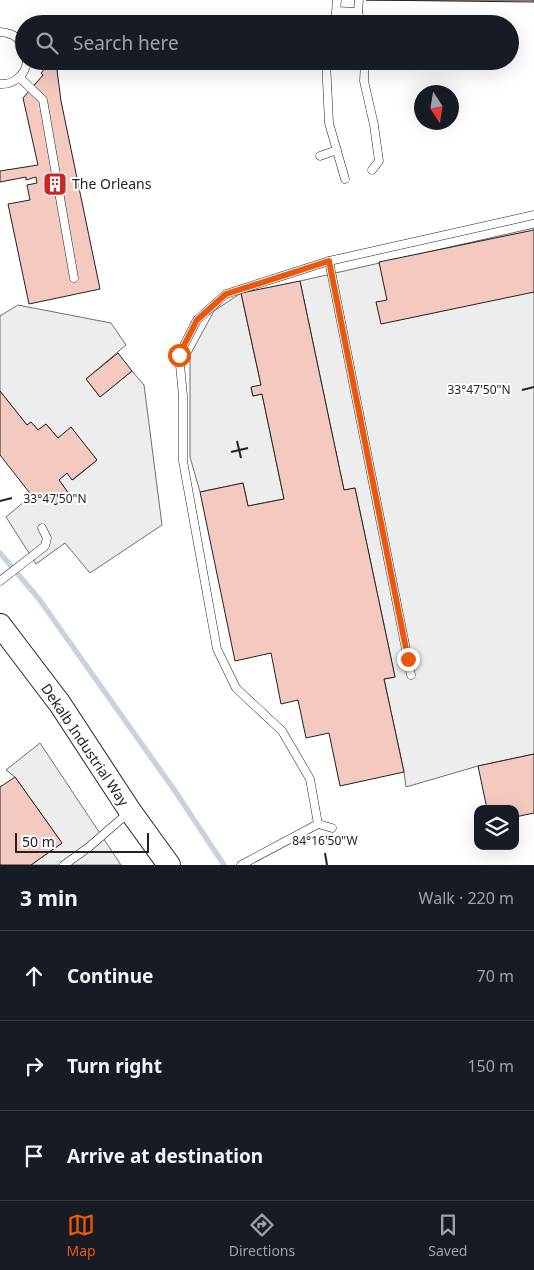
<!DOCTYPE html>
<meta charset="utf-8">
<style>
:root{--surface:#171b24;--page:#20242c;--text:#f1f3f6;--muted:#9ea1a6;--line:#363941;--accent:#ea580c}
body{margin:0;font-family:"Noto Sans",sans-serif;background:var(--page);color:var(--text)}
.controls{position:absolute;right:15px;bottom:15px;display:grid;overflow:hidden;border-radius:10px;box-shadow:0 5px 20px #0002}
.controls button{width:45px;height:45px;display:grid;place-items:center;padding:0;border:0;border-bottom:1px solid var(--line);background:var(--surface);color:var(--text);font:25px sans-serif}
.compass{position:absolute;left:414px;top:85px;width:45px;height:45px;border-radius:50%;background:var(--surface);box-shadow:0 5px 20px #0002;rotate:168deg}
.scale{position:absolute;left:15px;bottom:12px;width:134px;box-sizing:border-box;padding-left:5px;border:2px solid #222;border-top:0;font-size:14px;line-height:18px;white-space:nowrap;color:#222;-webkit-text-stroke:4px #fff;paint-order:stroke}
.stop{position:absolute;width:15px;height:15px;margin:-11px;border:4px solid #ea580c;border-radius:50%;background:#fff}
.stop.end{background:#ea580c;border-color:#fff;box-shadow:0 1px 5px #0008}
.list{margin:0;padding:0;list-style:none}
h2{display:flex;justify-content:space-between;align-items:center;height:65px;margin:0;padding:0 20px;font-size:21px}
h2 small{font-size:16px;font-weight:400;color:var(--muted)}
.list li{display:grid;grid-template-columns:32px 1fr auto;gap:15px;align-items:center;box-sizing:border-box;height:90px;padding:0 20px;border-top:1px solid var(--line)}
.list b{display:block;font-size:19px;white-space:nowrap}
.list em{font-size:16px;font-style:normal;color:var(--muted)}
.icon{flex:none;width:28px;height:28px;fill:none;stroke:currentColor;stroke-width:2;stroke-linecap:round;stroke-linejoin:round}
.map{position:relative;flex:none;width:534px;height:865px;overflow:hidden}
.search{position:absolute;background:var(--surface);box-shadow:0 5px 20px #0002;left:15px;right:15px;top:15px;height:55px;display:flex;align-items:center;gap:12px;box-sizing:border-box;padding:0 18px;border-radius:28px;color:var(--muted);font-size:19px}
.sheet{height:335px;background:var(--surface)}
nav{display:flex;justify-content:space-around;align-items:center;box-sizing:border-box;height:70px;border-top:1px solid var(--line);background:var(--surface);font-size:14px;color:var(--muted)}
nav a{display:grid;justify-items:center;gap:2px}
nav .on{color:var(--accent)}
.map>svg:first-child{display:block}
</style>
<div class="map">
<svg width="534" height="865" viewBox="0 0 534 865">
<rect width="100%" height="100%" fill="#fff"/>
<g fill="#ededed" stroke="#6f6f6f">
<path d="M534 228V754L478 766 406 787 404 772 384 679 395 677 355 488 344 490 300 281Z"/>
<path d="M241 293 261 385 251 388 253 396 262 394 284 499 248 506 243 483 200 492 190 457V355L214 311Z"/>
<path d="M18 305 111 323 126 345 86 379 100 397 132 371 144 385 162 525 90 573 65 543 36 564 6 517 32 495 36 501 46 493 56 505 69 494 59 480 67 473 73 480 97 460 71 428 58 438 46 424 38 430 31 422 27 425 0 391V316Z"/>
<path d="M40 743 121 865H31L62 843 15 777 6 770Z"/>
</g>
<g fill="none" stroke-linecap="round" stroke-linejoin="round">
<path stroke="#c7d3dd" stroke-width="5.5" d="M0 553 39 599 175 791 224 865"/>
</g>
<g fill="#f3c9c0" stroke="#222">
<path d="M366 0H534V2Z"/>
<path d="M49 64 57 70 61 101 100 289 29 304 8 204 30 200 27 185 37 183 36 177 26 180V177L0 182V171L38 165 23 98 43 75 41 73Z"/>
<path d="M534 230V292L381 324 376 302 387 300 379 262Z"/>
<path d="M300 281 344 490 355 488 395 677 384 679 404 772 340 786 329 733 306 738 298 700 281 704 271 653 235 661 200 492 243 483 248 506 284 499 262 394 253 396 251 387 261 385 241 293Z"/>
<path d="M118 353 132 371 100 397 86 379Z"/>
<path d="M0 391 27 425 31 422 38 430 46 424 58 438 71 427 97 460 72 480 67 473 59 480 69 494 55 505 46 493 36 501 0 455Z"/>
<path d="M534 754V813L515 817V809H487L478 766Z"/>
<path d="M15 777 62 843 31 865H0V787Z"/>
</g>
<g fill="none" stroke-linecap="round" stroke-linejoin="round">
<g stroke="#222" stroke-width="9">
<g id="lane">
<path d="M359 0 358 12 361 24"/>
<path d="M337 11 358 12"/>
<path d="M335 24 337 0"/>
<path d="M0 32C11 33 17 36 24 45"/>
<path d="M326 61 329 123 345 179"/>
<path d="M365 61 364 81 374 125 379 161 372 170"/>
<path d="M19 77 43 100 74 278"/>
<path d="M0 84C13 85 26 75 27 61"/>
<path d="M320 156 337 150"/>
<path d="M329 261 411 675"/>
<path d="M0 581 45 546 47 538 42 528"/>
<path d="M318 824 310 779 282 731 236 688 217 649 183 461V396L179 355 197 320 226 294 329 261 534 215"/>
<path d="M64 865 89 847 128 813"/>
<path d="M241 865 318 824 332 828"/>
</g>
</g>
<g stroke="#222" stroke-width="24">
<path id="secondary" d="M0 625 60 704 130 811 169 865"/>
</g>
<use href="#lane" stroke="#fff" stroke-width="8"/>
<use href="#secondary" stroke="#fff" stroke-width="22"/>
</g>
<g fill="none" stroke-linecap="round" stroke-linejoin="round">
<path stroke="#ea580c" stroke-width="6" d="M179 355 197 320 226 294 329 261 408 659"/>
</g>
<path fill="none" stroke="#222" stroke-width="2" d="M522 390 534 387M237 441 241 458M231 452 248 448M0 501 12 498M325 853 327 865"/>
<defs>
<g id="building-square" transform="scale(1.25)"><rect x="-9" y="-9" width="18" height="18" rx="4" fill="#c62828" stroke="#fff"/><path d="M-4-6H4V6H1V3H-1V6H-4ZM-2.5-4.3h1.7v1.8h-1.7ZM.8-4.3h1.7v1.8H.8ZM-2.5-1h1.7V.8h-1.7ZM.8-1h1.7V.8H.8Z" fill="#fff"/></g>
</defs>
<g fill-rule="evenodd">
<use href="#building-square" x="55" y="184"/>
</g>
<g text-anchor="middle" stroke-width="4" stroke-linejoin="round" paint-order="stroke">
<g font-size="14" fill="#222" stroke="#fff" text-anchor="start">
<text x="72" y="189">The Orleans</text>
</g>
<g font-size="14" fill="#222" stroke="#fff">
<text transform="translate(85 745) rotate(56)" y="5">Dekalb Industrial Way</text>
</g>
</g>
<g font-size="12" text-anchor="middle" fill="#222" stroke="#fff" stroke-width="4" stroke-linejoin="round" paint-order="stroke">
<text x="479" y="394">33°47'50"N</text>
<text x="55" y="503">33°47'50"N</text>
<text x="325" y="845">84°16'50"W</text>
</g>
</svg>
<div class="controls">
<button><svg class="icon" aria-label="layers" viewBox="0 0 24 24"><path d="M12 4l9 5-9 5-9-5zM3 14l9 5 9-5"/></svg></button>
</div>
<svg class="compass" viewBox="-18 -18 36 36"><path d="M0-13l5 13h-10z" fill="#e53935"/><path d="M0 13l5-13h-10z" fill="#9ea1a6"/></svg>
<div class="scale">50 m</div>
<div class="stop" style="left:179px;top:355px"></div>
<div class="stop end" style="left:408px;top:659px"></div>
<div class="search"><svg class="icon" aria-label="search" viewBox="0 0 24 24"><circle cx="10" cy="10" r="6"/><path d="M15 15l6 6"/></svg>Search here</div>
</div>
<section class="sheet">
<h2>3 min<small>Walk · 220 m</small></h2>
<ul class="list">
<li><svg class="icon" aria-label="ahead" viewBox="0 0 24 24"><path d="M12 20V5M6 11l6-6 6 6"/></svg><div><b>Continue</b></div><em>70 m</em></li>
<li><svg class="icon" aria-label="right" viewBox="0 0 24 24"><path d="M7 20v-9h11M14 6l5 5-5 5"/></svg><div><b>Turn right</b></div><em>150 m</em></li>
<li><svg class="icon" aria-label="arrive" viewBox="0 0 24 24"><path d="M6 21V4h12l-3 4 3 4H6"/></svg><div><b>Arrive at destination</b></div></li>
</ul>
</section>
<nav>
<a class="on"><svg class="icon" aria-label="map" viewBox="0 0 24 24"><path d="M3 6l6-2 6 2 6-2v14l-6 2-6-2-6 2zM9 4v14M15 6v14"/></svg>Map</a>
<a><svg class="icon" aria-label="directions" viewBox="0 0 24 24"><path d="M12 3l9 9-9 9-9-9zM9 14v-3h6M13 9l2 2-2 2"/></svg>Directions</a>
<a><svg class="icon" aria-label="saved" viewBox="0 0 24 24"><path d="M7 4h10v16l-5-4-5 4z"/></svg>Saved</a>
</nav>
